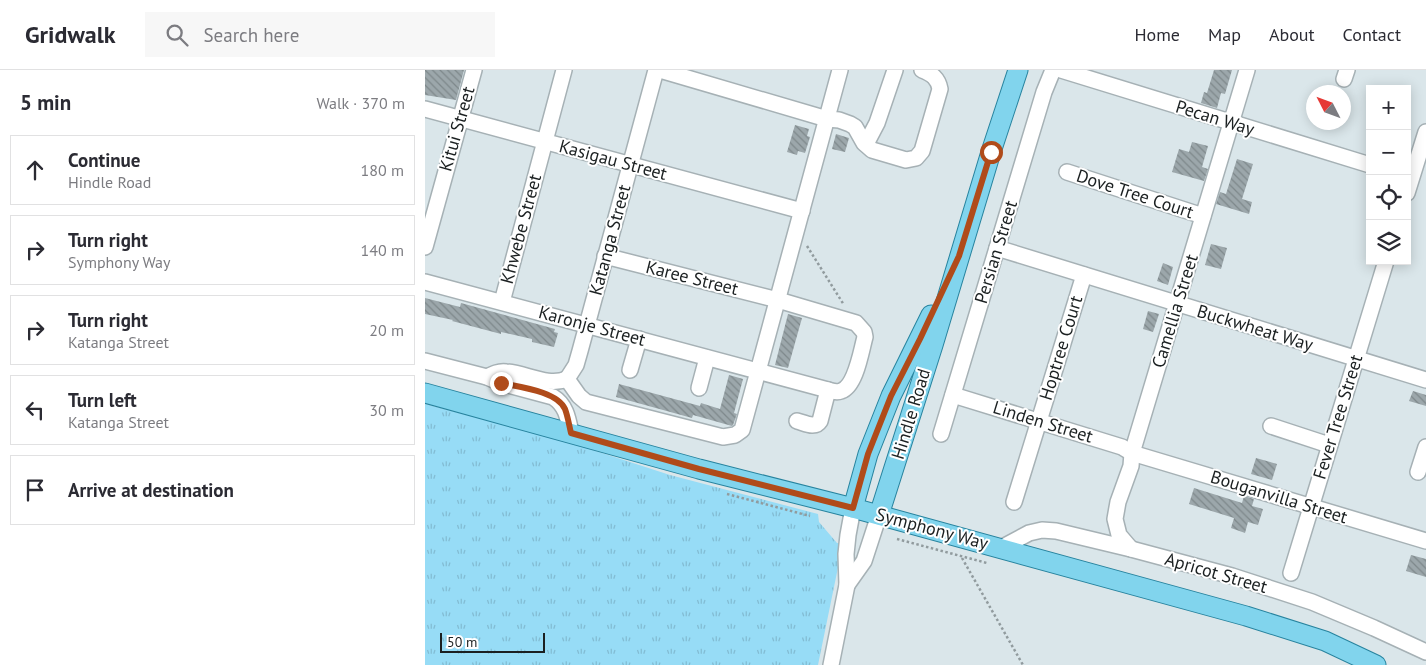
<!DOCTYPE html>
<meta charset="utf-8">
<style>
:root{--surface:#fff;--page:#f7f7f7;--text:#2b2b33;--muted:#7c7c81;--line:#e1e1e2}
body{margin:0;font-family:"PT Sans",sans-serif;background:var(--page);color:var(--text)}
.controls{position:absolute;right:15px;top:15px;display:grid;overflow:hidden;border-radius:0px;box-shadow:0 2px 12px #0003}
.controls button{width:45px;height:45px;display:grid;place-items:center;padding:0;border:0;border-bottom:1px solid var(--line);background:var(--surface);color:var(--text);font:25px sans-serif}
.compass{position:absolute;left:881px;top:15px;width:45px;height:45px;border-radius:50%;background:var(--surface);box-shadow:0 2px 12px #0003;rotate:312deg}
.scale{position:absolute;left:15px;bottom:12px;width:105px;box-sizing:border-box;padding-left:5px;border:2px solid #1b2021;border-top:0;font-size:14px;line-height:18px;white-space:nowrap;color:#1b2021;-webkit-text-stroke:4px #fff;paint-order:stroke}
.stop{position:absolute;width:15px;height:15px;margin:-11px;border:4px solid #b04b1a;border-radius:50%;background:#fff}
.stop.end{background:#b04b1a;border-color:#fff;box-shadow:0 1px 5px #0008}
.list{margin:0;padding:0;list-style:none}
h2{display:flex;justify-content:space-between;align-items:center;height:65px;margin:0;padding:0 20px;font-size:21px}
h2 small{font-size:16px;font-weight:400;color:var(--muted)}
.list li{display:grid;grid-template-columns:32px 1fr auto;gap:15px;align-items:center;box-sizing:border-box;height:70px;margin:0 10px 10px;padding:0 10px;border:1px solid var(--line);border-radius:0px}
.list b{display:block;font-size:19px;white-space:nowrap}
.list p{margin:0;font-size:16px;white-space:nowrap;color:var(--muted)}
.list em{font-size:16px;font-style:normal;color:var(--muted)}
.icon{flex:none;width:28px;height:28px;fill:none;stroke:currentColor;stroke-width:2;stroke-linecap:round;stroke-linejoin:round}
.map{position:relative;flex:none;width:1001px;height:595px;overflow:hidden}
header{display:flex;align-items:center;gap:30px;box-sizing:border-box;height:70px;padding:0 25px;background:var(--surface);border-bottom:1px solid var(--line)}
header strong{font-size:24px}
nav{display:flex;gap:28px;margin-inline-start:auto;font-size:18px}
.search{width:350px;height:45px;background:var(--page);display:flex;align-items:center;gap:12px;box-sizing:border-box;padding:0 18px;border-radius:0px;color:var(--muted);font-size:19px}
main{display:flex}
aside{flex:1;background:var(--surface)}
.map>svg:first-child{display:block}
</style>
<header>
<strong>Gridwalk</strong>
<div class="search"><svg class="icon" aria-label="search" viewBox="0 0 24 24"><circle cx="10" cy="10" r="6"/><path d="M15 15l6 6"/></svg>Search here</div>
<nav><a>Home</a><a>Map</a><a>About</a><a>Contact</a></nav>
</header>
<main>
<aside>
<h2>5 min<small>Walk · 370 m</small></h2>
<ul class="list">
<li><svg class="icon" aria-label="ahead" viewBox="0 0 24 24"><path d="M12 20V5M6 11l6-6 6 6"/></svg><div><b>Continue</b><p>Hindle Road</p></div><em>180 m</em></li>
<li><svg class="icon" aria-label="right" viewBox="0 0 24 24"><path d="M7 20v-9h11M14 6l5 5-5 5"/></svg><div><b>Turn right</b><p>Symphony Way</p></div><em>140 m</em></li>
<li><svg class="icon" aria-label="right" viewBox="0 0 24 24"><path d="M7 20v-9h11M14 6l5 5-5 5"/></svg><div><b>Turn right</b><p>Katanga Street</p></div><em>20 m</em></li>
<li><svg class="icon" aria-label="left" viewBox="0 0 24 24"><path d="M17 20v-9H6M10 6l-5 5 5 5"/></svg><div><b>Turn left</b><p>Katanga Street</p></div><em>30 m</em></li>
<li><svg class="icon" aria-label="arrive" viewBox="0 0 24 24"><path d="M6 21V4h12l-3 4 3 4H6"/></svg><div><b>Arrive at destination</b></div></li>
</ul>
</aside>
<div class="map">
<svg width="1001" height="595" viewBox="0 0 1001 595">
<defs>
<pattern id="grass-tufts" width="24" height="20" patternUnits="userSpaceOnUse" patternTransform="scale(1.25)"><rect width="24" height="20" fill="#97dcf6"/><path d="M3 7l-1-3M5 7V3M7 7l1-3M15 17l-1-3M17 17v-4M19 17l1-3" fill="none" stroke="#82bcd3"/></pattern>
<pattern id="building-back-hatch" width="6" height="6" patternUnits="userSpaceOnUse" patternTransform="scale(1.25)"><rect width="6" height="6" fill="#9ca7ab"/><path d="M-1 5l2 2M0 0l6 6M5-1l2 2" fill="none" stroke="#7e888b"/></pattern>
</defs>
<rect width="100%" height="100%" fill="#dae6ea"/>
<path fill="url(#grass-tufts)" d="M0 334 134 369 245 405 393 444 394 452 412 473H418L393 595H0Z"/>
<g fill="url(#building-back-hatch)">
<path d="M0 0H39L31 30 0 25Z"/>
<path d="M789 0H807L800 24 796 23 792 38 776 33 779 22 782 23Z"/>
<path d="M370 55 384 59 382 66 385 67 380 83 373 81 372 85 362 82Z"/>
<path d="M411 64 424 68 420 82 407 79Z"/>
<path d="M767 72 783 76 777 97 783 99 779 111 747 102 754 79 764 82Z"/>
<path d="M812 89 828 94 817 129 827 132 824 144 791 134 795 122 801 124Z"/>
<path d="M786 174 802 178 796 199 780 195Z"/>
<path d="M738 193 748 197 743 215 732 211Z"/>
<path d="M0 228 35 237 36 233 130 259 129 262 133 263 129 277 107 272V269L76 262V264L27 251 28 250 0 244Z"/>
<path d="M723 241 734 244 728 262 718 259Z"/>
<path d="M363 244 377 248 363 298 350 295Z"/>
<path d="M304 305 318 309 309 343 312 344 308 355 307 356 268 345 267 348 191 327 194 314 275 336 276 333 295 339Z"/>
<path d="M988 321 1001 325V336L984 331Z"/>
<path d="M831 388 852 394 847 410 826 404Z"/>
<path d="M769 418 817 433 819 426 829 429 827 436 838 439 833 455 823 452 820 463 806 458 809 448 764 434Z"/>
<path d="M986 485 1001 489V507L981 501Z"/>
</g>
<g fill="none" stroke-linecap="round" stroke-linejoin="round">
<g stroke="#a6b1b5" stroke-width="18">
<g id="minor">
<path d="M235 0 402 49 414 50 425 54 430 57 439 73 447 80 481 90 491 88 497 81 515 19C513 8 507 4 497 0"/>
<path d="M636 0 945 95"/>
<path d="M919 9 922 0"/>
<path d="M0 39 377 141"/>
<path d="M441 74 452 53 470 0"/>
<path d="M642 102 778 146"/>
<path d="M982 123 1001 62"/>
<path d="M0 177 49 0"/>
<path d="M572 178 1001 310"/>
<path d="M0 212 403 320C407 321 411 323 416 321 431 316 436 281 440 267L439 262 431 253 353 230 180 186"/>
<path d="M77 232 139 0"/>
<path d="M0 291 62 307 76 313 128 327C141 335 143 348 146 363"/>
<path d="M205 300 214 269"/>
<path d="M62 307C68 304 74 301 81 302 101 303 122 317 142 309"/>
<path d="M142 309 154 326 161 332 298 367 310 365 317 360 415 0"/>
<path d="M142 309 151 295 155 281 231 0"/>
<path d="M274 318 282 288"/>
<path d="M528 325 697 377 707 383 1001 471"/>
<path d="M372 351C380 353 390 359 395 351L403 320"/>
<path d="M846 356 904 375"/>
<path d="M516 364 619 22 628 0"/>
<path d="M993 402 1001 377"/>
<path d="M589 432 659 205"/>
<path d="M576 478 604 463 617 460 631 461 706 479 807 506 887 532 949 558 1001 582"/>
<path d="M706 479 694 465 690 449 693 432 706 396 707 383 822 0"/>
<path d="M866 503 961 191"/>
<path d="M422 515 439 491 454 445"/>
<path d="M406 595 422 515 421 484 423 465 428 438"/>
</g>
</g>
<g stroke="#27839e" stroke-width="21">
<g id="major">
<path d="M0 323 274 399 428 438 821 546 900 571 951 595"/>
<path d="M428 438 443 384 466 326 506 245"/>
<path d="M454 445 508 275 566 82 593 0"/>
</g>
</g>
<g stroke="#919b9e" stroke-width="2.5" stroke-dasharray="2.5 2.5" stroke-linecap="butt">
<path d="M382 176 419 235"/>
<path d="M302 424 385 446"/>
<path d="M472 469 562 493"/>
<path d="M537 488 598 595"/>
</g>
<use href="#minor" stroke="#fff" stroke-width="15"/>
<use href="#major" stroke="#81d4ed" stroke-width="19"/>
</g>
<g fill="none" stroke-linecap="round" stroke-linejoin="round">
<path stroke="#b04b1a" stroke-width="6" d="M76 313C94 317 132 321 140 339 143 347 144 355 146 363L274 399 428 438 443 384 466 326 495 269 534 186 566 82"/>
</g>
<g text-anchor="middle" stroke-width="4" stroke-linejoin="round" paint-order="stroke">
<g font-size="18" fill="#1b2021" stroke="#fff">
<text transform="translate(790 48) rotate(17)" y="6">Pecan Way</text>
<text transform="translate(32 59) rotate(-74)" y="6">Kitui Street</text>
<text transform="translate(188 90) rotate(15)" y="6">Kasigau Street</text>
<text transform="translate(710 124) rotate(18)" y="6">Dove Tree Court</text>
<text transform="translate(96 159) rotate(-75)" y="6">Khwebe Street</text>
<text transform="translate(185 170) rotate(-75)" y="6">Katanga Street</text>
<text transform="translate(571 182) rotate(-73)" y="6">Persian Street</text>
<text transform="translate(267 208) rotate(14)" y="6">Karee Street</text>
<text transform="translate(750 241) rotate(-73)" y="6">Camellia Street</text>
<text transform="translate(167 256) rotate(15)" y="6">Karonje Street</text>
<text transform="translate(830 258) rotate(17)" y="6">Buckwheat Way</text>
<text transform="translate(636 278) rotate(-73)" y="6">Hoptree Court</text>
<text transform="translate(486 344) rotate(-73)" y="6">Hindle Road</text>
<text transform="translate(913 347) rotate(-73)" y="6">Fever Tree Street</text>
<text transform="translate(618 352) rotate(17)" y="6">Linden Street</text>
<text transform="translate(854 427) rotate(17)" y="6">Bouganvilla Street</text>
<text transform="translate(507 459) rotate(15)" y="6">Symphony Way</text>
<text transform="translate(791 503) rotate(16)" y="6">Apricot Street</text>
</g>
</g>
</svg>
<div class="controls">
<button>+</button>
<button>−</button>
<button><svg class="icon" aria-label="locate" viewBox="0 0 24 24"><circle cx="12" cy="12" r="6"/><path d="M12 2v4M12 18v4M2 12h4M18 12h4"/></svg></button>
<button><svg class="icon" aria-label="layers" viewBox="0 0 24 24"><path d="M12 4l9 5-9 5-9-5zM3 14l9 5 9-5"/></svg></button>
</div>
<svg class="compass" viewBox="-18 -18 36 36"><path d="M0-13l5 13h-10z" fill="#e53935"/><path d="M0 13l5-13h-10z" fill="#7c7c81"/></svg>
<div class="scale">50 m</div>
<div class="stop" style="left:566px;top:82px"></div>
<div class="stop end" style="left:76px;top:313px"></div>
</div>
</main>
